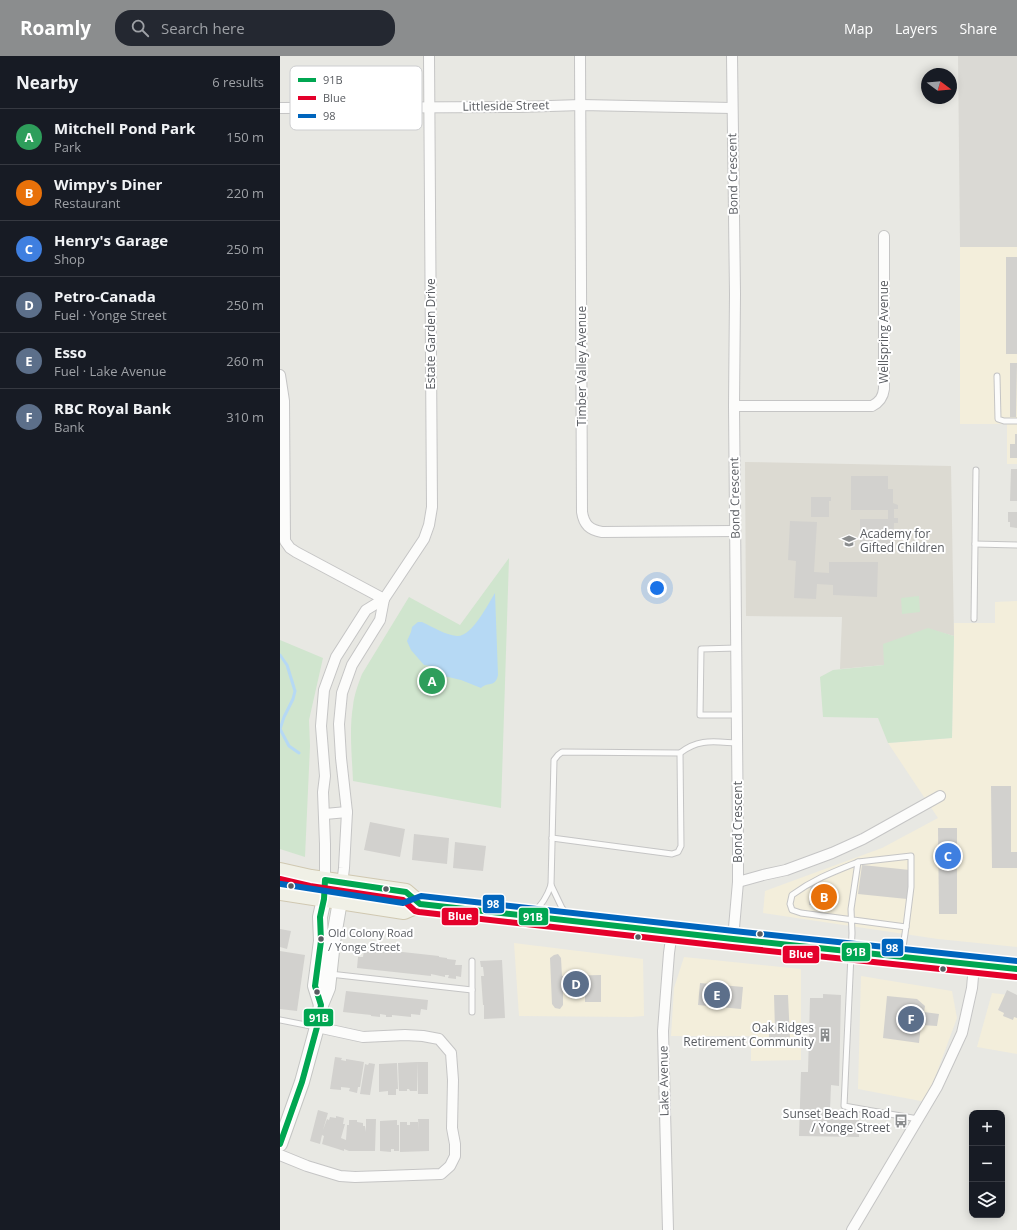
<!DOCTYPE html>
<meta charset="utf-8">
<style>
:root{--surface:#171b24;--page:#242831;--text:#f1f3f6;--muted:#9ea1a6;--line:#363941;--accent:#8b8d8e}
body{margin:0;font-family:"Open Sans",sans-serif;background:var(--page);color:var(--text)}
.controls{position:absolute;right:12px;bottom:12px;display:grid;overflow:hidden;border-radius:8px;box-shadow:0 2px 10px #0003}
.controls button{width:36px;height:36px;display:grid;place-items:center;padding:0;border:0;border-bottom:1px solid var(--line);background:var(--surface);color:var(--text);font:20px sans-serif}
.compass{position:absolute;left:641px;top:12px;width:36px;height:36px;border-radius:50%;background:var(--surface);box-shadow:0 2px 10px #0003;rotate:106deg}
.you{position:absolute;left:377px;top:532px;width:14px;height:14px;margin:-10px;border:3px solid #fff;border-radius:50%;background:#1a73e8;box-shadow:0 0 0 6px #1a73e833}
.badge{display:grid;place-items:center;width:26px;height:26px;border-radius:50%;background:var(--accent);color:#fff;font-size:13px;font-weight:700}
.pin{position:absolute;translate:-50% -50%;border:2px solid #fff;box-shadow:0 1px 4px #0006}
.list{margin:0;padding:0;list-style:none}
h2{display:flex;justify-content:space-between;align-items:center;height:52px;margin:0;padding:0 16px;font-size:17px}
h2 small{font-size:13px;font-weight:400;color:var(--muted)}
.list li{display:grid;grid-template-columns:26px 1fr auto;gap:12px;align-items:center;box-sizing:border-box;height:56px;padding:0 16px;border-top:1px solid var(--line)}
.list b{display:block;font-size:15px;white-space:nowrap}
.list p{margin:0;font-size:13px;white-space:nowrap;color:var(--muted)}
.list em{font-size:13px;font-style:normal;color:var(--muted)}
.icon{flex:none;width:22px;height:22px;fill:none;stroke:currentColor;stroke-width:2;stroke-linecap:round;stroke-linejoin:round}
.map{position:relative;flex:none;width:737px;height:1174px;overflow:hidden}
header{display:flex;align-items:center;gap:24px;box-sizing:border-box;height:56px;padding:0 20px;background:var(--accent);color:#fff}
header strong{font-size:19px}
nav{display:flex;gap:22px;margin-inline-start:auto;font-size:14px}
.search{width:280px;height:36px;background:var(--page);display:flex;align-items:center;gap:10px;box-sizing:border-box;padding:0 14px;border-radius:16px;color:var(--muted);font-size:15px}
main{display:flex}
aside{flex:1;background:var(--surface)}
.map>svg:first-child{display:block}
</style>
<header>
<strong>Roamly</strong>
<div class="search"><svg class="icon" aria-label="search" viewBox="0 0 24 24"><circle cx="10" cy="10" r="6"/><path d="M15 15l6 6"/></svg>Search here</div>
<nav><a>Map</a><a>Layers</a><a>Share</a></nav>
</header>
<main>
<aside>
<h2>Nearby<small>6 results</small></h2>
<ul class="list">
<li><span class="badge" style="background:#2e9e5b">A</span><div><b>Mitchell Pond Park</b><p>Park</p></div><em>150 m</em></li>
<li><span class="badge" style="background:#e8710a">B</span><div><b>Wimpy's Diner</b><p>Restaurant</p></div><em>220 m</em></li>
<li><span class="badge" style="background:#3f7fe0">C</span><div><b>Henry's Garage</b><p>Shop</p></div><em>250 m</em></li>
<li><span class="badge" style="background:#5c6f8a">D</span><div><b>Petro-Canada</b><p>Fuel · Yonge Street</p></div><em>250 m</em></li>
<li><span class="badge" style="background:#5c6f8a">E</span><div><b>Esso</b><p>Fuel · Lake Avenue</p></div><em>260 m</em></li>
<li><span class="badge" style="background:#5c6f8a">F</span><div><b>RBC Royal Bank</b><p>Bank</p></div><em>310 m</em></li>
</ul>
</aside>
<div class="map">
<svg width="737" height="1174" viewBox="0 0 737 1174">
<rect width="100%" height="100%" fill="#e8e8e3"/>
<g fill="#f3eedb">
<path d="M680 191H737V408H727V368H680Z"/>
<path d="M737 545V891L658 883 483 857 485 835 602 792 658 762 608 687 672 682 674 567H715V546Z"/>
<path d="M234 887 363 903 364 960 351 961 239 960Z"/>
<path d="M404 901 521 913V1004L471 1005V980H391L394 932Z"/>
<path d="M581 920 672 935 677 962 646 1046 578 1033Z"/>
<path d="M712 937 737 940V998L697 991Z"/>
</g>
<path fill="#dad9d4" d="M678 0H737V191H680Z"/>
<path fill="#dcdad2" d="M465 406 671 410 674 580 648 573 604 609 560 613 562 561 466 560Z"/>
<g fill="#d0e5ce">
<path d="M229 502 221 752 73 725C72 701 69 674 73 650 74 639 78 629 82 618L129 541 180 569Z"/>
<path d="M639 540 640 556 622 558 621 542Z"/>
<path d="M648 572 674 580 672 682 608 687 598 662 543 661 540 621 553 614 604 609 603 588Z"/>
<path d="M0 584 43 602 29 664 30 690 25 801 0 793Z"/>
</g>
<path fill="#b6d9f4" d="M215 537 218 619C215 632 209 625 201 632L181 624 164 620 157 611 144 609 131 594 127 585 131 576 132 571 138 566H142C153 571 165 579 177 580 192 581 208 548 215 537Z"/>
<g fill="none" stroke-linecap="round" stroke-linejoin="round">
<path stroke="#b6d9f4" stroke-width="3" d="M0 599 7 609 15 635 13 643 4 661 0 673 9 690 19 697"/>
</g>
<g fill="#d2d1ce">
<rect x="726" y="201" width="11" height="97"/>
<path d="M730 307H737L736 361H730Z"/>
<path d="M735 378H737V402H730V388H735Z"/>
<path d="M731 413H737V445H730Z"/>
<path d="M571 420H608V433H613V447L618 449V453H614V462H618V467H614L613 496 580 495V463H608V454H571Z"/>
<path d="M531 441H551V445H549V461H531Z"/>
<path d="M728 456H737V472L730 471V466H728Z"/>
<path d="M510 465 537 466 534 516 549 517V506H598L597 541 553 539V529L537 528 536 543 514 542 516 505 508 504Z"/>
<path d="M711 730H731V796H737V812H712Z"/>
<path d="M90 766 125 773 120 801 84 794Z"/>
<path d="M658 772H677V858H659Z"/>
<path d="M134 778 169 782 167 808 132 804Z"/>
<path d="M175 786 206 790 203 815 173 812Z"/>
<path d="M582 809 630 814 627 843 578 838Z"/>
<path d="M531 827 552 830 550 851 529 849Z"/>
<path d="M0 873 11 875 7 893 0 891Z"/>
<path d="M95 893 159 900V901L167 902V903L176 904 175 909H182L181 921 176 920V923L168 922 169 919H165V921L151 918V920L77 912 78 901H83L84 895 94 896Z"/>
<path d="M0 895 25 899 17 955 0 953Z"/>
<path d="M278 898 281 902 282 920 321 919V946H305V935L283 936V949L280 953 275 952 272 948 270 902 274 899Z"/>
<path d="M222 904 225 962 204 963V949H203L201 920H204L203 911H201L200 905Z"/>
<path d="M420 927 463 931 461 953 418 949Z"/>
<path d="M727 934 737 939V962L734 961 733 964 723 960 724 957 718 954Z"/>
<path d="M66 935 148 944 147 954 141 953 140 959 131 958V961L112 959V961H106V959L100 958V961L91 960V959L63 956Z"/>
<path d="M543 938 561 939 559 1030 551 1029 550 1055H565V1064H579V1081L519 1080 521 1016H528L530 942H543Z"/>
<path d="M494 939H508L510 983 489 984V974H495Z"/>
<path d="M607 940 637 943 645 950 644 956 659 958 657 970 641 969 639 987 603 982Z"/>
<path d="M55 1001 62 1002 61 1004 66 1005V1003L84 1006 80 1031H78L77 1037 69 1035 70 1032 61 1031V1034L50 1033Z"/>
<path d="M137 1006V1035H130L129 1033H127V1035H119L118 1007Z"/>
<path d="M137 1006H148V1038H138Z"/>
<path d="M89 1007 95 1008 90 1039 80 1038 85 1008 88 1009Z"/>
<path d="M117 1007 118 1033H116V1039H108V1035L99 1036V1008Z"/>
<path d="M38 1054 48 1057 43 1074 47 1063 49 1064 50 1061 56 1062V1060L64 1062 63 1068H65L61 1082 66 1084 67 1069H69V1064H77V1066L83 1067V1070H85L86 1076V1063H96L95 1095H69L64 1093V1095L58 1093 42 1088 44 1080 42 1079 40 1088 30 1085Z"/>
<path d="M138 1063H149V1095L120 1096V1066H127V1069H130V1066H138L139 1075Z"/>
<path d="M117 1064V1069H119V1095H114V1093H111V1096L100 1095V1065Z"/>
</g>
<g fill="none" stroke-linecap="round" stroke-linejoin="round">
<g stroke="#c5c5c5" stroke-width="7">
<g id="lane">
<path d="M717 320 718 363 724 365H737"/>
<path d="M695 488 737 489"/>
<path d="M694 563 696 414"/>
<path d="M457 592 421 593 420 659H457"/>
<path d="M272 782 392 798 398 796 401 790 400 697"/>
<path d="M578 806 631 800V831L626 871"/>
<path d="M271 829 282 852 289 861"/>
<path d="M253 857C262 849 267 841 271 829L274 704 278 699 282 696 400 697C419 682 435 686 457 687"/>
<path d="M622 898 626 871 521 857 512 854 510 848 512 839C534 823 553 816 578 806L571 853 572 877 564 1050 638 1063"/>
<path d="M50 918 192 934"/>
<path d="M192 956V905"/>
<path d="M0 964 36 971"/>
</g>
</g>
<g stroke="#c5c5c5" stroke-width="12">
<g id="street">
<path d="M300 0 302 456C304 469 310 474 322 476L455 475"/>
<path d="M452 0 455 238 454 350 458 788V826L453 883"/>
<path d="M0 52 239 51 301 49 452 52"/>
<path d="M0 319 4 345 5 485 10 492 16 496 104 543"/>
<path d="M454 350H592C600 346 603 341 604 333V180"/>
<path d="M45 758 67 756"/>
<path d="M45 824V788L43 736 45 720 41 670 44 634 56 601 86 554 104 543 144 483 149 469 152 451 149 0"/>
<path d="M458 826 483 819 506 814 552 797 583 783 660 740"/>
<path d="M60 845 64 812 67 756 61 702 59 668 62 637 72 609 100 564 104 543"/>
<path d="M0 1099 27 1110 60 1120 75 1121 105 1120 161 1118 170 1110 175 1100V1088L172 1072 173 1024 171 997 159 983 143 980 125 979 83 981 37 971"/>
<path d="M388 1174 383 975 389 897 392 876"/>
<path d="M572 1174 657 1031 682 977 692 932 694 909"/>
</g>
</g>
<g stroke="#c4c5c3" stroke-width="16">
<g id="secondary">
<path d="M41 949 35 930 41 885 40 861 44 843 45 824"/>
<path d="M0 1088 22 1026 37 971 41 949 48 932 53 886 60 845"/>
</g>
</g>
<g stroke="#d0c8b1" stroke-width="18">
<g id="primary">
<path d="M0 815 31 822 126 836 140 848"/>
<path d="M0 836 124 855 140 848 453 883 737 913"/>
</g>
</g>
<use href="#lane" stroke="#fcfcfb" stroke-width="5"/>
<use href="#street" stroke="#fcfcfb" stroke-width="10"/>
<use href="#secondary" stroke="#fcfcfb" stroke-width="14"/>
<use href="#primary" stroke="#f0f0e6" stroke-width="16"/>
<g stroke="#fff" stroke-width="9">
<path id="bus-1" d="M0 1088 22 1026 37 971 41 949 35 930 41 885 40 861 44 843 45 824 126 836 140 848 453 883 737 913"/>
</g>
<g stroke="#fff" stroke-width="9">
<path id="bus-2" d="M0 823 30 830 123 844 135 855 139 856 452 891 736 921"/>
</g>
<g stroke="#fff" stroke-width="9">
<path id="bus-3" d="M1 828 123 847 141 840 454 875 737 905"/>
</g>
<use href="#bus-1" stroke="#00a651" stroke-width="6"/>
<use href="#bus-2" stroke="#e4002b" stroke-width="6"/>
<use href="#bus-3" stroke="#0065bd" stroke-width="6"/>
</g>
<defs>
<g id="school-bare" transform="scale(1.08)"><path d="M0-5L7-2L0 1L-7-2ZM-4 1L0 2.5L4 1V4Q0 6-4 4Z" fill="#8b8d8e" stroke="#fff" stroke-width="2.5" paint-order="stroke"/></g>
<g id="building-bare" transform="scale(1.08)"><path d="M-4-6H4V6H1V3H-1V6H-4ZM-2.5-4.3h1.7v1.8h-1.7ZM.8-4.3h1.7v1.8H.8ZM-2.5-1h1.7V.8h-1.7ZM.8-1h1.7V.8H.8Z" fill="#8b8d8e" stroke="#fff" stroke-width="2.5" paint-order="stroke"/></g>
<g id="bus-bare" transform="scale(1.08)"><path d="M-5-6H5V4H4V6H2V4H-2V6H-4V4H-5ZM-3.5-4V0h7V-4ZM-3.5 1.2v1.5H-2V1.2ZM2 1.2v1.5H3.5V1.2Z" fill="#8b8d8e" stroke="#fff" stroke-width="2.5" paint-order="stroke"/></g>
</defs>
<g fill-rule="evenodd">
<use href="#school-bare" x="569" y="485"/>
<use href="#building-bare" x="545" y="979"/>
<use href="#bus-bare" x="621" y="1065"/>
</g>
<g fill="#595c61" stroke="#fff" stroke-width="1.5">
<circle cx="11" cy="830" r="3.5"/>
<circle cx="106" cy="833" r="3.5"/>
<circle cx="480" cy="878" r="3.5"/>
<circle cx="358" cy="881" r="3.5"/>
<circle cx="41" cy="883" r="3.5"/>
<circle cx="663" cy="913" r="3.5"/>
<circle cx="37" cy="936" r="3.5"/>
</g>
<g text-anchor="middle" stroke-width="4" stroke-linejoin="round" paint-order="stroke">
<g font-size="11" fill="#595c61" stroke="#fff" text-anchor="start">
<text x="48" y="881">Old Colony Road<tspan x="48" dy="14">/ Yonge Street</tspan></text>
</g>
<g font-size="12" fill="#595c61" stroke="#fff">
<text transform="translate(226 50) rotate(-1)" y="4">Littleside Street</text>
<text transform="translate(453 118) rotate(-91)" y="4">Bond Crescent</text>
<text transform="translate(604 276) rotate(-90)" y="4">Wellspring Avenue</text>
<text transform="translate(151 278) rotate(-90)" y="4">Estate Garden Drive</text>
<text transform="translate(302 310) rotate(-90)" y="4">Timber Valley Avenue</text>
<text transform="translate(455 442) rotate(-91)" y="4">Bond Crescent</text>
<text transform="translate(458 766) rotate(-90)" y="4">Bond Crescent</text>
<text transform="translate(384 1025) rotate(-91)" y="4">Lake Avenue</text>
</g>
<g font-size="12" fill="#595c61" stroke="#fff" text-anchor="end">
<text x="580" y="482" text-anchor="start">Academy for<tspan x="580" dy="14">Gifted Children</tspan></text>
<text x="534" y="976">Oak Ridges<tspan x="534" dy="14">Retirement Community</tspan></text>
<text x="610" y="1062">Sunset Beach Road<tspan x="610" dy="14">/ Yonge Street</tspan></text>
</g>
</g>
<rect x="10" y="10" width="132" height="64" rx="6" fill="#fff" stroke="#cdced0" stroke-width="1"/>
<rect x="18" y="22" width="18" height="4" fill="#00a651"/>
<rect x="18" y="40" width="18" height="4" fill="#e4002b"/>
<rect x="18" y="58" width="18" height="4" fill="#0065bd"/>
<g font-size="11" fill="#595c61">
<text x="43" y="28">91B</text>
<text x="43" y="46">Blue</text>
<text x="43" y="64">98</text>
</g>
<g stroke="#fff" stroke-width="1.5">
<rect x="202" y="838" width="23" height="20" rx="4" fill="#0065bd"/>
<rect x="161" y="851" width="38" height="19" rx="4" fill="#e4002b"/>
<rect x="238" y="851" width="31" height="19" rx="4" fill="#00a651"/>
<rect x="601" y="882" width="23" height="19" rx="4" fill="#0065bd"/>
<rect x="561" y="886" width="30" height="20" rx="4" fill="#00a651"/>
<rect x="502" y="889" width="38" height="19" rx="4" fill="#e4002b"/>
<rect x="23" y="952" width="31" height="19" rx="4" fill="#00a651"/>
</g>
<g font-size="11" text-anchor="middle" font-weight="bold" fill="#fff">
<text x="213" y="852">98</text>
<text x="180" y="864">Blue</text>
<text x="253" y="865">91B</text>
<text x="612" y="896">98</text>
<text x="576" y="900">91B</text>
<text x="521" y="902">Blue</text>
<text x="39" y="966">91B</text>
</g>
</svg>
<div class="controls">
<button>+</button>
<button>−</button>
<button><svg class="icon" aria-label="layers" viewBox="0 0 24 24"><path d="M12 4l9 5-9 5-9-5zM3 14l9 5 9-5"/></svg></button>
</div>
<svg class="compass" viewBox="-18 -18 36 36"><path d="M0-13l5 13h-10z" fill="#e53935"/><path d="M0 13l5-13h-10z" fill="#9ea1a6"/></svg>
<div class="you"></div>
<div class="pin badge" style="left:152px;top:625px;background:#2e9e5b">A</div>
<div class="pin badge" style="left:544px;top:841px;background:#e8710a">B</div>
<div class="pin badge" style="left:668px;top:800px;background:#3f7fe0">C</div>
<div class="pin badge" style="left:296px;top:928px;background:#5c6f8a">D</div>
<div class="pin badge" style="left:437px;top:939px;background:#5c6f8a">E</div>
<div class="pin badge" style="left:631px;top:963px;background:#5c6f8a">F</div>
</div>
</main>
